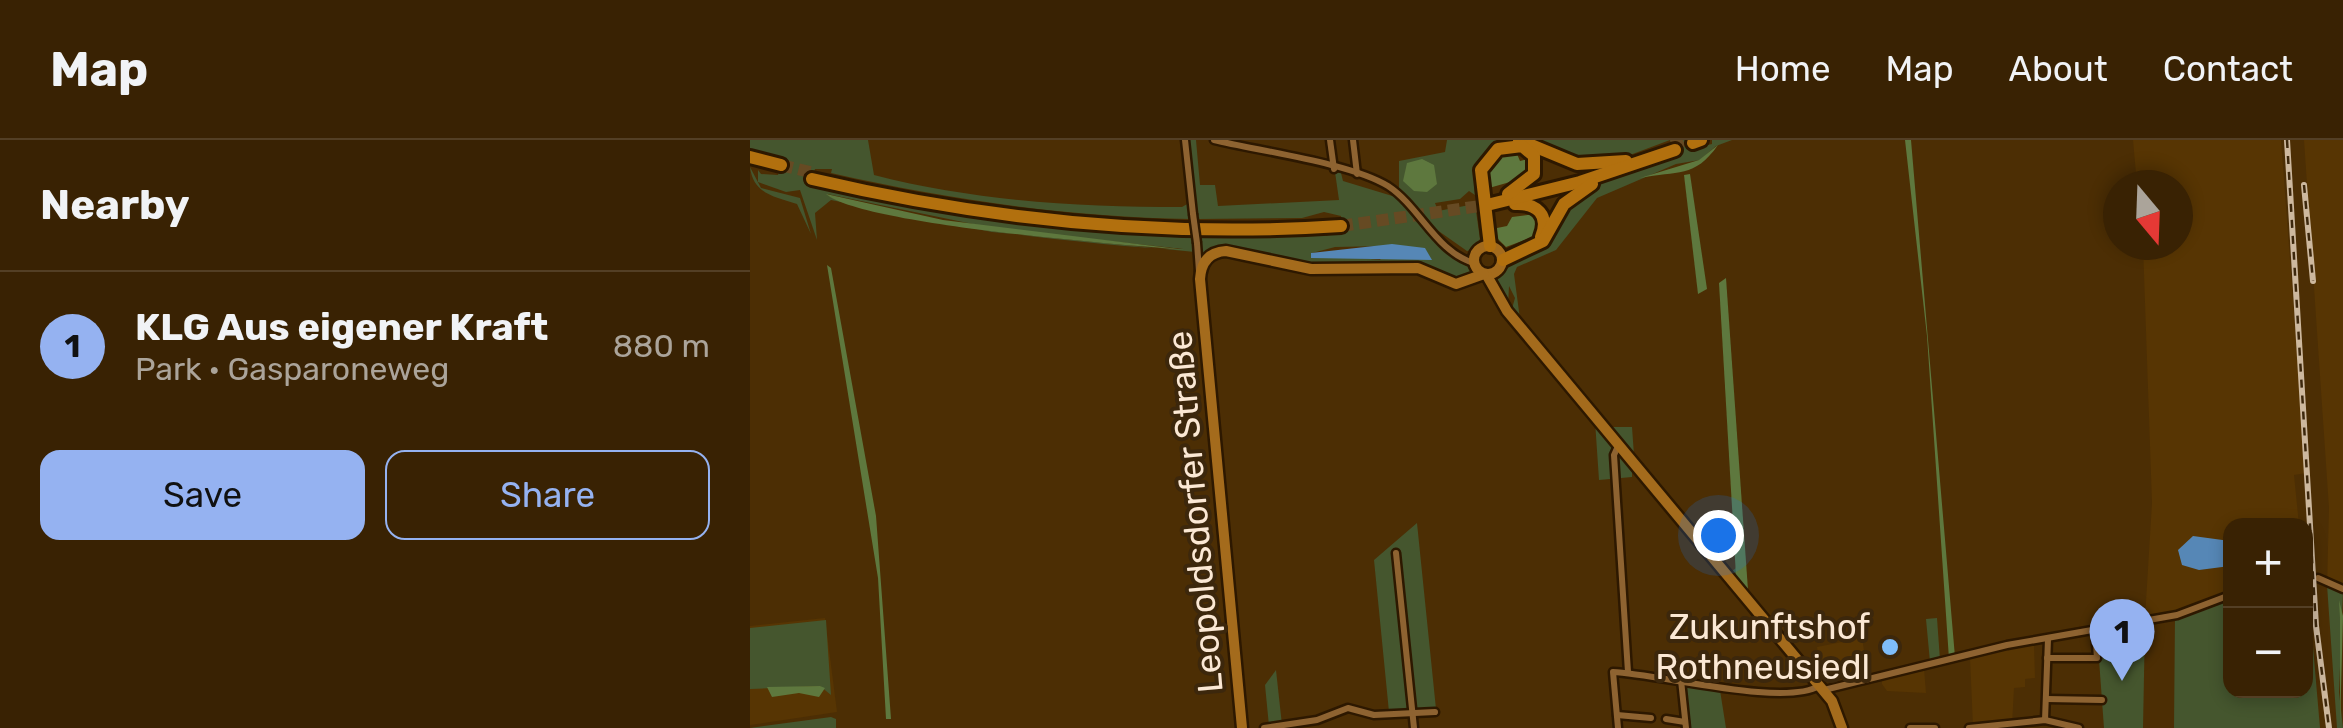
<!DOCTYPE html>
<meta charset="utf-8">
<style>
:root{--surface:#392203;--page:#442f12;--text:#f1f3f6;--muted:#aba49a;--line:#533f25;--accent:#95b2f1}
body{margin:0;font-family:Rubik,sans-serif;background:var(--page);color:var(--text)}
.controls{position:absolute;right:30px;bottom:30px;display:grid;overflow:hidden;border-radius:20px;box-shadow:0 5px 15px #0003}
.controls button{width:90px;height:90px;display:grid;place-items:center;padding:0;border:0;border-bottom:2px solid var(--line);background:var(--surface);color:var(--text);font:50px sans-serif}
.compass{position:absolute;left:1353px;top:30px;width:90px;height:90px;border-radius:50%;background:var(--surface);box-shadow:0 5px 15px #0003;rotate:161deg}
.you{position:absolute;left:968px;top:395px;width:35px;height:35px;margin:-25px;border:8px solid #fff;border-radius:50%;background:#1a73e8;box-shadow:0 0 0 15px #1a73e833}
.badge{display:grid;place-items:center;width:65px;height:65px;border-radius:50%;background:var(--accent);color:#111;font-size:32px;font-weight:700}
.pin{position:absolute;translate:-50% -82px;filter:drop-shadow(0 2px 5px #0008)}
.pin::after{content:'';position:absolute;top:52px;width:35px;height:30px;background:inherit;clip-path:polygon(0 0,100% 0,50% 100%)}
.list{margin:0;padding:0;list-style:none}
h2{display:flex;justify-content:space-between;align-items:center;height:130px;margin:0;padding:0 40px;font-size:42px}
h2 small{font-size:32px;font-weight:400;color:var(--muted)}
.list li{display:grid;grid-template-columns:65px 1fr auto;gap:30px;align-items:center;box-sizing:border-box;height:150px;padding:0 40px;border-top:2px solid var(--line)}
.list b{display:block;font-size:38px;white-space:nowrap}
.list p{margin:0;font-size:32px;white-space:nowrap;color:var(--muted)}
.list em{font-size:32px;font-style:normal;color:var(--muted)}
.actions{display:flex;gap:20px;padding:30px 40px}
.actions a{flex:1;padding:22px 0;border:2px solid var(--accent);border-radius:20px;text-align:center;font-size:35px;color:var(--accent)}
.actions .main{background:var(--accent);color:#111}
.map{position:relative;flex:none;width:1593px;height:588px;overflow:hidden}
header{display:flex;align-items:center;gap:60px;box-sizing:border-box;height:140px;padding:0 50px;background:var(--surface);border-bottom:2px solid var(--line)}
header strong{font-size:48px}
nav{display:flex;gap:55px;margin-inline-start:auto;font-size:35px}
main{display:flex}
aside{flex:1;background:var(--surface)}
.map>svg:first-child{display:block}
</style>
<header>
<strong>Map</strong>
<nav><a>Home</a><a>Map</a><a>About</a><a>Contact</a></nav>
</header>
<main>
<aside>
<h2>Nearby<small></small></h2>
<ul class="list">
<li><span class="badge">1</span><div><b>KLG Aus eigener Kraft</b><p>Park · Gasparoneweg</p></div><em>880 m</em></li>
</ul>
<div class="actions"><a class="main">Save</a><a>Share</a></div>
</aside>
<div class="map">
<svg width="1593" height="588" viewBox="0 0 1593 588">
<rect width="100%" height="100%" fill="#4c2e04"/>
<g fill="#573503">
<path d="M1383 0H1531L1556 333 1544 335 1549 385 1480 386V452L1435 470 1395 478 1402 363 1393 105H1428V45H1387Z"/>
<path d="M1554 0H1593V451L1577 445 1579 368Z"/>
<path d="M75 478 87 572 0 585V486Z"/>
<path d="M1112 498 1115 517 1097 520 1101 535 1072 541 1067 507Z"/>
<path d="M1284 505 1285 538 1275 539V547L1264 548 1262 585 1223 586 1220 517Z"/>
<path d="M1174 528 1176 553 1137 551 1132 544V537Z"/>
</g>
<g fill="#45562e" fill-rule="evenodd">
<path d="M0 0H118L124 35C225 61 328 67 432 67L439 63 433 0 440 79C319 77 200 60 81 33L82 29H65L61 43 77 51V47L194 73 442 94 445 112 242 92 81 60 65 73 67 100 50 50 36 52 8 42V30L11 34 28 35 32 21 17 13 0 12ZM77 54 247 89 433 109C380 110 107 80 77 54Z"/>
<path d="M437 0H446L450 45H465L468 66 589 60 585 32 591 33 593 41 649 58 698 111 721 125 722 133 707 141 686 132 562 127 449 113V95L553 96 575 92 576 96 592 90 591 76 574 72 552 78 447 79ZM585 107 635 106 639 107 630 120 562 113Z"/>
<path d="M697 0H756C731 9 722 29 725 55L719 51 710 59 685 63 688 71 725 64 730 99 723 110 717 111 680 85 649 48V21L695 12Z"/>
<path d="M781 0H942L945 8 962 4V0H982L966 6 950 20 926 24 847 58 806 110 767 127 764 134 770 179 860 287H882L884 315 982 431 986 428V436L1002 456 997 462 882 327V337L849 340 845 281 761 172 765 158 759 146 758 166 746 143 756 121C804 102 801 71 835 50 864 32 902 29 926 15L920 0 872 18 835 23Z"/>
<path d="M0 27 11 48 50 58 61 94 47 64C25 57 3 54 0 27Z"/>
<path d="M667 383 686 569 665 568 644 411 660 569 639 572 624 420Z"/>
<path d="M1557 437 1570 588H1424L1425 476 1475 460 1480 459V550H1556Z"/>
<path d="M1577 445 1593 451 1589 552 1593 588H1587Z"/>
<path d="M1187 478 1190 520 1180 522 1176 479Z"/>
<path d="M76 480 81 555 70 546 0 549V488Z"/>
<path d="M1395 483 1393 588H1354L1347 492Z"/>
<path d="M526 530 532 585 519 586 515 545Z"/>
<path d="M932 543 969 544 976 588H937Z"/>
<path d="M81 577 86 579V588H0Z"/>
</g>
<g fill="#5e783e">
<path d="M1155 0H1161L1205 517 1199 519 1177 196Z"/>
<path d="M968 5C944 39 928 30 890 38L949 20Z"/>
<path d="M767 14 770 21 778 19 780 31 767 40 739 48 737 28 747 16Z"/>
<path d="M672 19 684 25 687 44 677 52 664 51 653 41 657 23Z"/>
<path d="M940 34 957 149 948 154 934 35Z"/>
<path d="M76 54 193 80 436 110C373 105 113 85 76 54Z"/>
<path d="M785 74V96L756 107 746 97 747 88 757 86 762 77Z"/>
<path d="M77 125 81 128 126 376 141 579H136L128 438Z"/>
<path d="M976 138 998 450 986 436 969 143Z"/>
<path d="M1589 460 1593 476 1590 588V478Z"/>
<path d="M70 546 75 548 69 557 49 553 22 557 17 547Z"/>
</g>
<g fill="#5687b6">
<path d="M642 104 675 108 682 120 561 118V113Z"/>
<path d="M1443 396 1480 401V426L1449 430 1432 425 1428 410Z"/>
</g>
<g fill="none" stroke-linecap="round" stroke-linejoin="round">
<g stroke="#664a23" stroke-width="12" stroke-dasharray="12 6" stroke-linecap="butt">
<path d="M922 5 935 0"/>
<path d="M31 25 64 33"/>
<path d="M591 86 737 65"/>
</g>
<g stroke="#2d1800" stroke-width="11">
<g id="minor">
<path d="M435 0 443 74"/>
<path d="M464 0C509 11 601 23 638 46 670 67 686 112 724 123"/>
<path d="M580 0 584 29"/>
<path d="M603 0 607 34"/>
<path d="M447 103 449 131"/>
<path d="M869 304 864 315 878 532"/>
<path d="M646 413 664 588"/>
<path d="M1568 438 1593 449"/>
<path d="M1297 518H1347L1345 490"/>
<path d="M931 540 936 588"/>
<path d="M1074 550 1257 505 1427 475 1480 455"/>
<path d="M1297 559 1352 560"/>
<path d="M867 575 901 578"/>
<path d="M916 579 935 582"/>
<path d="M1295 580 1298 499"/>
<path d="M514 588 567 580 598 568 624 575 685 572"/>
<path d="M868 588 863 532C909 534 1034 567 1069 546"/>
<path d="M1160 588H1185"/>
<path d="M1219 588 1295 580 1329 588"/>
</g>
</g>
<g stroke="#2d1800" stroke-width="15">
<g id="major">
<circle cx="738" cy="120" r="14"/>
<path d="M736 134 757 171 1082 561 1092 588"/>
<path d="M492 588 450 139C451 122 459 112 476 111L561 129 668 128 706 144 734 134"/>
</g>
</g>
<g stroke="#2d1800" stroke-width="18">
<g id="highway">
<path d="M769 0 827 24 876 21"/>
<path d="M943 3 951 0"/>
<path d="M0 17 31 25"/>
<path d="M62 39C237 80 412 98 591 86"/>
<path d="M765 64C787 63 800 75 791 97"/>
<path d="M737 65 830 42 925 10"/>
<path d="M740 106 731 30 748 9 772 6 784 16V34L758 54"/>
<path d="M753 120 793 101 814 64 842 44"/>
</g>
</g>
<use href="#minor" stroke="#8e6331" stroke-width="6"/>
<use href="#major" stroke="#a46b1c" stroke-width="10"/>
<use href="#highway" stroke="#b2700e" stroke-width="12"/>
<g stroke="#cdb89e" stroke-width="6">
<g id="rail">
<path d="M1537 0 1566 486 1579 588"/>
<path d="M1554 45 1563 141"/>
</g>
</g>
<use href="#rail" stroke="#3c270c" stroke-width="2.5" stroke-dasharray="8" stroke-linecap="butt"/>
<g stroke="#2d1800" stroke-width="11" stroke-linecap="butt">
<path id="minor-bridge" d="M443 74 447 103"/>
</g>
<use href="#minor-bridge" stroke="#8e6331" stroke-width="6"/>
</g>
<circle fill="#7fbdfa" stroke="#3c270c" stroke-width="4" cx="1140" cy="507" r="10"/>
<g text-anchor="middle" stroke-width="8" stroke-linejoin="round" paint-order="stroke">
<g font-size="35" fill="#fbe8d4" stroke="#3c270c">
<text transform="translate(445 372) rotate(-95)" y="12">Leopoldsdorfer Straße</text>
</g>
<g font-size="35" fill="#fbe8d4" stroke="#3c270c" text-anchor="end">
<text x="1120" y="499">Zukunftshof<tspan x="1120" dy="40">Rothneusiedl</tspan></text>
</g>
</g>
</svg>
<div class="controls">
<button>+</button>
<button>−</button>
</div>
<svg class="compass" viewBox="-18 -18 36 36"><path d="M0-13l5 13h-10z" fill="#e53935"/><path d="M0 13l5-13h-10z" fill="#aba49a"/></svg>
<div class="you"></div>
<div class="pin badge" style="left:1372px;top:541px">1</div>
</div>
</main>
